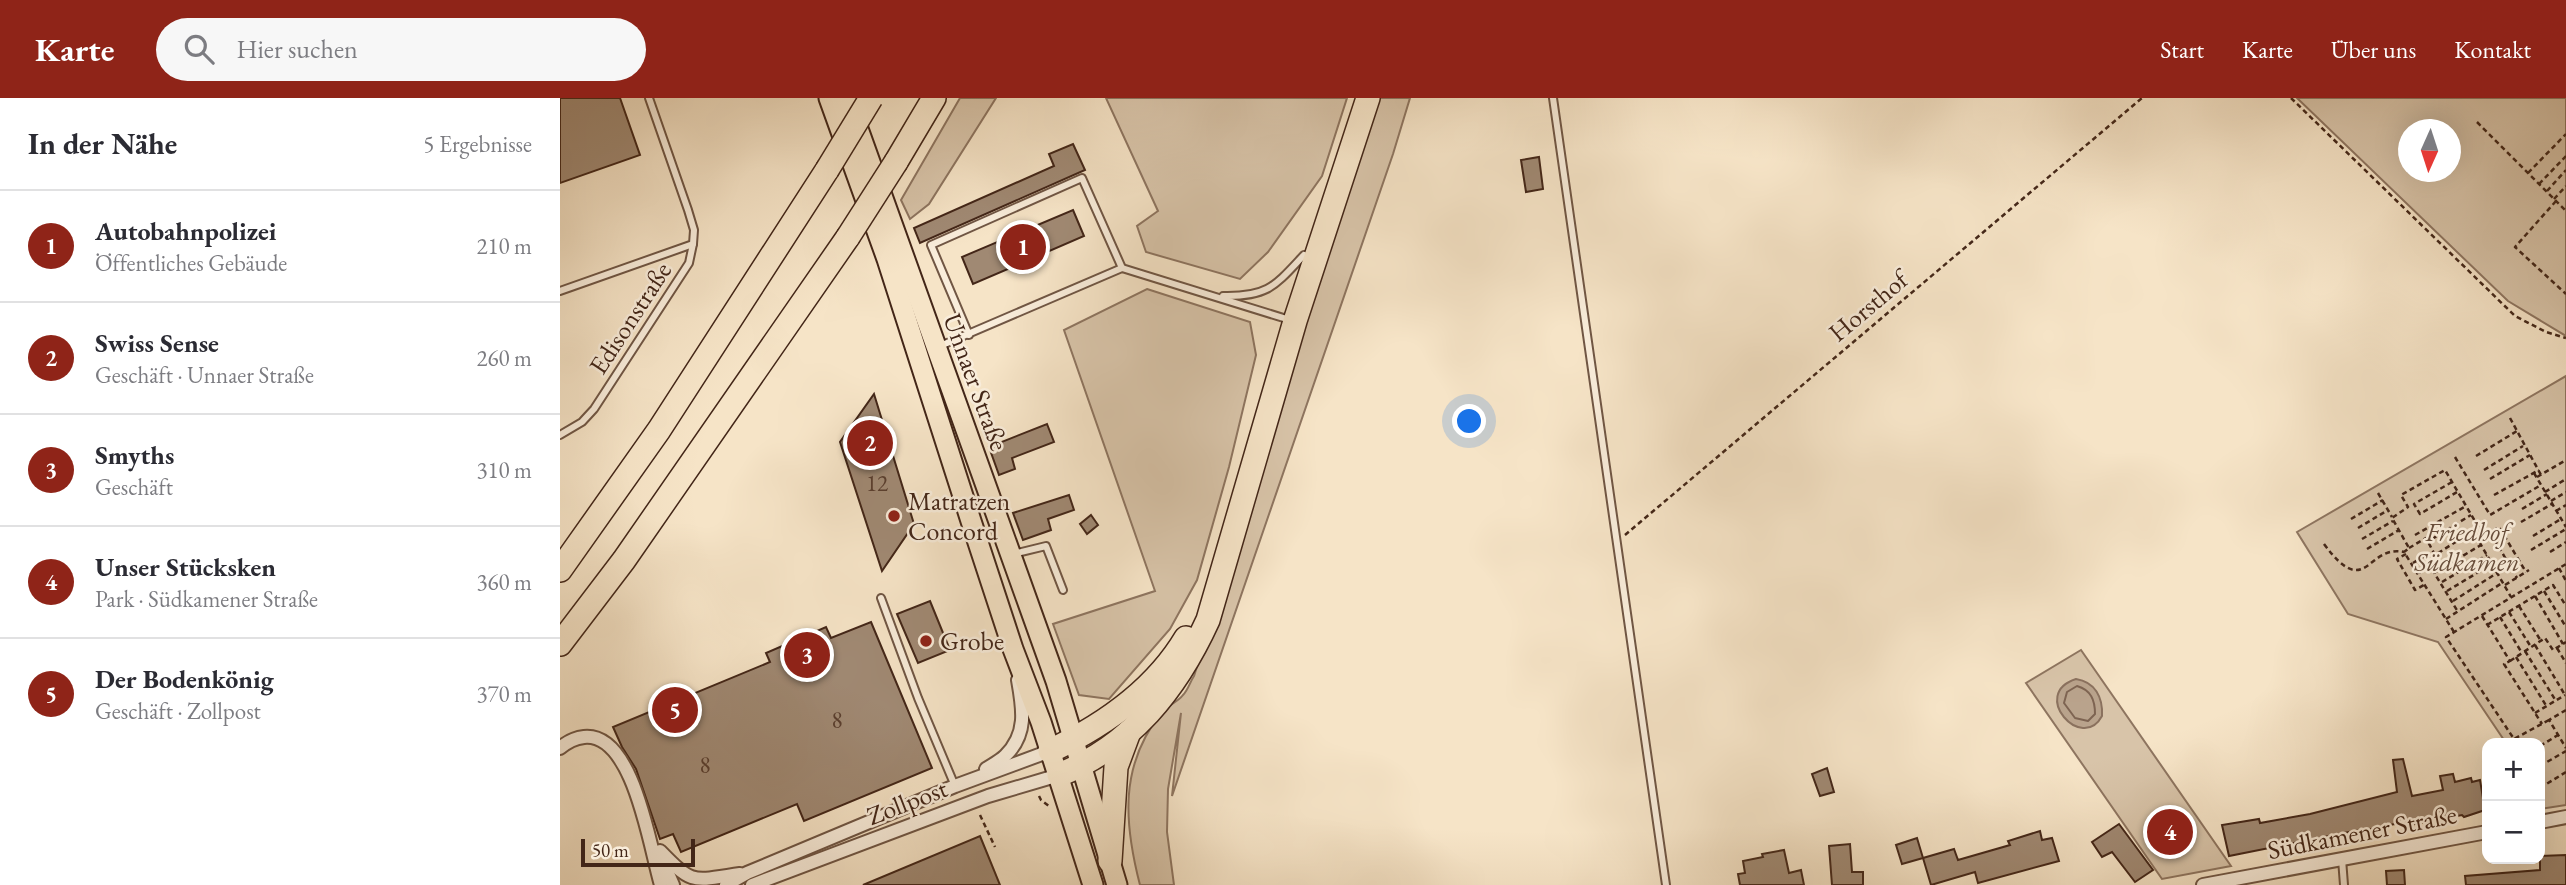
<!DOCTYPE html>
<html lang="de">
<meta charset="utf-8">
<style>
:root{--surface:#fff;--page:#f7f7f7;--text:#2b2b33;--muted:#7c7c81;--line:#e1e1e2;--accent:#8f2418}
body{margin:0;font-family:"EB Garamond",serif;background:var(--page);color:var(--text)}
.controls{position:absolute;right:21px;bottom:21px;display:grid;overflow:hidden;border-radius:14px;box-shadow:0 7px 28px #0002}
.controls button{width:63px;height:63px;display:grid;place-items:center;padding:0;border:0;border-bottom:2px solid var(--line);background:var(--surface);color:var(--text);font:35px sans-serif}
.compass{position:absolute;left:1838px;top:21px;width:63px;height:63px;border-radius:50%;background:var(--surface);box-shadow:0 7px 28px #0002;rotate:183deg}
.scale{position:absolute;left:21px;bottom:18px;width:114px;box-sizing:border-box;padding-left:7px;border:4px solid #432618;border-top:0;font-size:19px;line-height:24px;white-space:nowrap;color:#432618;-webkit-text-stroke:5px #f9eddb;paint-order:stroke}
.you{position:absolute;left:910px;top:324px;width:24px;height:24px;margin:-18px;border:5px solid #fff;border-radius:50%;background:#1a73e8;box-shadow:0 0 0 10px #1a73e833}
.badge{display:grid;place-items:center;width:46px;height:46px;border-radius:50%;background:var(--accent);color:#fff;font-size:23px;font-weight:700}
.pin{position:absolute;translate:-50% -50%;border:4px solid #fff;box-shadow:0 2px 7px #0006}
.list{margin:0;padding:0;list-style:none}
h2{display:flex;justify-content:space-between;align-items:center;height:91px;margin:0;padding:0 28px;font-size:30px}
h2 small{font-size:23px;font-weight:400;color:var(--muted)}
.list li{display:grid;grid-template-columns:46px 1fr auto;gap:21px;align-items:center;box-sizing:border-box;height:112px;padding:0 28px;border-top:2px solid var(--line)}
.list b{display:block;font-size:26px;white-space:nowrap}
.list p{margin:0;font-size:23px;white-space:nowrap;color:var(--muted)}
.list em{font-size:23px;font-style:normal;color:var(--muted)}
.icon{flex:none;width:38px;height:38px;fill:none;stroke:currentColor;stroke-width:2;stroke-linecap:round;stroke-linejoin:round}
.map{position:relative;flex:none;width:2006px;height:787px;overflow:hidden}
header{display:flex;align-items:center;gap:42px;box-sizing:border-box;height:98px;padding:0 35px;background:var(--accent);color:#fff}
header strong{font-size:33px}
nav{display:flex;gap:38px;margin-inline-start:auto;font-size:24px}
.search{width:490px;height:63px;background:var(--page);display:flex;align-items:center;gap:18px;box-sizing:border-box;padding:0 24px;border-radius:38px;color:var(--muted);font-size:26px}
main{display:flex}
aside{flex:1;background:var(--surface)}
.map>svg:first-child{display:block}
</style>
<header>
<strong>Karte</strong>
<div class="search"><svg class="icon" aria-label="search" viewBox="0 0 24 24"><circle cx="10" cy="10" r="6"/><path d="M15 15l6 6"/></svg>Hier suchen</div>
<nav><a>Start</a><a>Karte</a><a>Über uns</a><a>Kontakt</a></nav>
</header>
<main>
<aside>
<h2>In der Nähe<small>5 Ergebnisse</small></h2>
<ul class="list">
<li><span class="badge">1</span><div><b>Autobahnpolizei</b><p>Öffentliches Gebäude</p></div><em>210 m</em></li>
<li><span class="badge">2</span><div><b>Swiss Sense</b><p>Geschäft · Unnaer Straße</p></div><em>260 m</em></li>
<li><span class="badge">3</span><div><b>Smyths</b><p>Geschäft</p></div><em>310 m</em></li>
<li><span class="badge">4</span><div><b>Unser Stücksken</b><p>Park · Südkamener Straße</p></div><em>360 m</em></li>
<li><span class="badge">5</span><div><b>Der Bodenkönig</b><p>Geschäft · Zollpost</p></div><em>370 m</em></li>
</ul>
</aside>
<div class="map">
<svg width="2006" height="787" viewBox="0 0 2006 787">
<rect width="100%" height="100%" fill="#f6e4c7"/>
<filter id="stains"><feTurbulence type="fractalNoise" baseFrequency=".00286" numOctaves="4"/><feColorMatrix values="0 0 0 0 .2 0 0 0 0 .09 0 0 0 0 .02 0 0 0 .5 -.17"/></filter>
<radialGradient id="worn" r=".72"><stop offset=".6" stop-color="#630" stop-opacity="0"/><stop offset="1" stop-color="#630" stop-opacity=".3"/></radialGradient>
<g fill="#d8c4a9" stroke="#8e7560" stroke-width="2" fill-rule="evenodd">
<path d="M400 0H436L369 106 350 121 341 102Z"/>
<path d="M546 0H787L762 78 708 154 680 181 586 154 577 128 598 113Z"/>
<path d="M817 0H850L833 56 612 698 621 615 608 691 607 734 614 787H580C564 725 559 667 602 614 608 607 618 604 623 597 628 592 630 584 634 578Z"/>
<path d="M1737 0H2006V238L1948 203ZM1848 32H1890V74H1848Z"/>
<path d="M587 191 690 224 696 257 669 369 637 482 610 531 549 601 519 597 493 526 595 493 504 232Z"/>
<path d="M2006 278V707L1980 711V645H1946L1878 544 1788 516 1737 434Z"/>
<path d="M1521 552 1671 768 1602 781 1466 585Z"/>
</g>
<path fill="#b9a38c" stroke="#8a715e" stroke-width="2" d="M1516 581C1535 584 1543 599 1542 618 1522 655 1469 596 1516 581Z"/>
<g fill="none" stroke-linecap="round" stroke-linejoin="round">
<path stroke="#7e6452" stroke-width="2" d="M1517 588C1531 592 1535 602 1535 616L1528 623 1515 620 1504 605 1507 594Z"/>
</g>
<g fill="#a08973" stroke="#432618" stroke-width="2">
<path d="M0 0H60L80 57 0 85Z"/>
<path d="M513 46 525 72 360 145 354 130 494 68 489 56Z"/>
<path d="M979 59 983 91 966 94 961 62Z"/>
<path d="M513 112 524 138 413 186 402 159Z"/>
<path d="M314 296 354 426 322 473 280 344Z"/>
<path d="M487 326 494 344 452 360 455 371 439 377 429 349Z"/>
<path d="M509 397 514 412 488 421 491 432 463 442 453 415Z"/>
<path d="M531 417 538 427 527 436 520 426Z"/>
<path d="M370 503 390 552 358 565 337 516Z"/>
<path d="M311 524 372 670 244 723 237 706 121 754 113 736 100 741 76 671 62 649 53 629 210 564 206 555 266 529 271 540Z"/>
<path d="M1843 661 1852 698 1883 692 1880 678 1893 676 1895 684 1911 680 1912 684 1920 682 1925 712 1904 719 1902 717 1855 726V723L1829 727 1828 730 1814 733 1811 731 1794 733 1669 758 1662 727 1699 721 1700 725 1750 716 1837 694 1833 662Z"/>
<path d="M1267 670 1274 694 1260 698 1252 676Z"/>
<path d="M1559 726 1593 772 1575 784 1552 754 1542 759 1532 744Z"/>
<path d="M1480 733 1482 742 1492 740 1499 763 1418 785 1415 774 1371 787 1363 760 1394 751 1398 762 1450 747 1448 743Z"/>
<path d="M420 738 440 787H303Z"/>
<path d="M1357 740 1363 760 1342 766 1336 747Z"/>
<path d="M1290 746 1292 774H1303V787H1272L1269 748Z"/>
<path d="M1224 752 1229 775 1241 772 1244 787H1180L1178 776 1185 775 1183 763 1203 759 1202 756Z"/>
<path d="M2006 757V787H1906L1905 778 1980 772V758Z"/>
<path d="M1844 772 1845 787H1827L1826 773Z"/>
</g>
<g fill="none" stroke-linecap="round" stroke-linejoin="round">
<g stroke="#705644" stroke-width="10">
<g id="lane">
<path d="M993 0 1106 787"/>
<path d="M0 193 133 146 134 132 128 112 89 0"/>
<path d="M663 198C708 199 715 188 744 157"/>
<path d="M409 237 371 147 522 80 562 170"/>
<path d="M380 248 562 170 730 222"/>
<path d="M0 337 22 324 34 311 129 165 133 146"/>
<path d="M453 456 486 448 503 492"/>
<path d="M321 500 358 600 395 688"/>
<path d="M1782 761 1784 787"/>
</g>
</g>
<g stroke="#705644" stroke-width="16">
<g id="street">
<path d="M0 650C7 644 15 640 24 639 74 634 90 751 101 787"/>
<path d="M426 671C432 667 440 663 445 658 468 636 463 610 458 582"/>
<path d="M1980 724 2006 719"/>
<path d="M100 753C133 787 132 783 180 776"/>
<path d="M102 762 113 787"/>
<path d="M166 787 187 775 395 688 490 653"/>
<path d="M192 787 428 698 499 677"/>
<path d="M1643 787 1927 734"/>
</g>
</g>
<g stroke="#432618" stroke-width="23">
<g id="primary">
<path d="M269 0 327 161 411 423 453 551 481 624 533 787"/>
<path d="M287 0 496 583 557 787"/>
</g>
</g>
<g stroke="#432618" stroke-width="26">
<g id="highway">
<path d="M336 64 374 0"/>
<path d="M0 472 99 332 267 72"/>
<path d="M0 546 64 462 288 139"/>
<path d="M490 653C545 627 595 592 626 540"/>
<path d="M499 677C571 648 616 592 648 522L735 223 808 0"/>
<path d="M550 763 556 669 569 634"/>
</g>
</g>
<g stroke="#432618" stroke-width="2.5" stroke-dasharray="5 3.5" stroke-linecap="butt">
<path d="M1731 0 1955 218 1986 234 2006 240"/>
<path d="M1917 24 2006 113"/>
<path d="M1968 75 2006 36"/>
<path d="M1979 86 2006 58"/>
<path d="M1987 93 2006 72"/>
<path d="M1994 101 2006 88"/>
<path d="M1996 103 1955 149 2006 196"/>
<path d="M1950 320 1981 377"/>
<path d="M1916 358 1957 333"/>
<path d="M1895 359 1930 417 1981 387"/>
<path d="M1924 372 1963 348"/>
<path d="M1974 375 2006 429"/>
<path d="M1977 379 2006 362"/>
<path d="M1930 381 1970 357"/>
<path d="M1892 384 1854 406 1860 416 1897 394"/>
<path d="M1985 394 2006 381"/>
<path d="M1818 395 1832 419"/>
<path d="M1934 397 1979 372"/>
<path d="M1991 403 2006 394"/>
<path d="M1962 411 1987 396"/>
<path d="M1996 413 2006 407"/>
<path d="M1791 421 1823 402"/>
<path d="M1961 424 1992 406"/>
<path d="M1798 430 1828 412"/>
<path d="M1930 434 1957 480"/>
<path d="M1065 437 1582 0"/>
<path d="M1855 437 1906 408"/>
<path d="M1973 438 2001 421"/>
<path d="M1802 441 1833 423"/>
<path d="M1872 441 1911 417"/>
<path d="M1918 441 1939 429 1966 474"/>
<path d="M1764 446C1807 504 1806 446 1844 454"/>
<path d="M1849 450 1866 440 1875 457 1913 433"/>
<path d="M1807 451 1839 432"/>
<path d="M1971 452 2006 431"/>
<path d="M1990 454 2006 444"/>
<path d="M1846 456 1837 461 1855 492 1864 487"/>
<path d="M1853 465 1868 456"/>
<path d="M1999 470 2006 483"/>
<path d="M1859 475 1870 468 1898 514"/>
<path d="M1874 475 1921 447"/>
<path d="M1882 484 1927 457"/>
<path d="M1945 487 1969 472"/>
<path d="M1887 493 1932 466"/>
<path d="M1984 493 2006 529"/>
<path d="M1975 498 2003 546"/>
<path d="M1893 503 1937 475"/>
<path d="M1959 508 1981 543"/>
<path d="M1949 514 1971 549"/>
<path d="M1922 518 1950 563 1944 566 1982 626"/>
<path d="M1940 519 1962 555"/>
<path d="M1886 521 1942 485"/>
<path d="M1927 527 1993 487 2006 508"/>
<path d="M1894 534 1844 454 1849 450 1832 420 1848 409 1841 397 1885 372 1919 430 1913 433 1951 499"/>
<path d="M1975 547 2005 597"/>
<path d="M1997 550 2006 565"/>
<path d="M1965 553 1996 603"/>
<path d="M1956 559 1987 609"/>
<path d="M1950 563 1985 540 1993 552 2006 544"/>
<path d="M2006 612 1989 622 2006 650"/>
<path d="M1975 615 2005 597"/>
<path d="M1989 622 1954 641 1886 539 2006 466"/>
<path d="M1980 648 1998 637"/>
<path d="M1980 668 2006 653"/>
<path d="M1980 690 2006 674"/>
<path d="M479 698 481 702 489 708"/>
<path d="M420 717 435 749"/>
</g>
<use href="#lane" stroke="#f9eddb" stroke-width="6"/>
<use href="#street" stroke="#f9eddb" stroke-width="12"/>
<use href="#primary" stroke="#f6e4c7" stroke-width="19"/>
<use href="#highway" stroke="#f6e4c7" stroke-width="23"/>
<g stroke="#432618" stroke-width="26" stroke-linecap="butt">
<g id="highway-bridge">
<path d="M267 72 311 0"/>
<path d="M288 139 336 64"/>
</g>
</g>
<use href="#highway-bridge" stroke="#f6e4c7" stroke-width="23"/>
</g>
<g fill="#8f2418" stroke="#f9eddb" stroke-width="2.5">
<circle cx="334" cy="418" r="7"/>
<circle cx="366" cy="543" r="7"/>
</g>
<g text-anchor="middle" stroke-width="5" stroke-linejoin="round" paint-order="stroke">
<g font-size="23" fill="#5a3f2f">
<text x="317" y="393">12</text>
<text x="277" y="630">8</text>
<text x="145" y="675">8</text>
</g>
<g font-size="26" fill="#432618" stroke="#f9eddb">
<text transform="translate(1308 208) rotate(-40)" y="9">Horsthof</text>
<text transform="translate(70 220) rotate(-57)" y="9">Edisonstraße</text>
<text transform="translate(416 284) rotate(70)" y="9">Unnaer Straße</text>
<text transform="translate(347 704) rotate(-21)" y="9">Zollpost</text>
<text transform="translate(1802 734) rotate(-11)" y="9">Südkamener Straße</text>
</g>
<g font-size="26" fill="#432618" stroke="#f9eddb" text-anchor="start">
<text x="348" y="412">Matratzen<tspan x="348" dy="30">Concord</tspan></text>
<text x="380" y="552">Grobe</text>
</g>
<g font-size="26" font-style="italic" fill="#684e3c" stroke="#f9eddb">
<text x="1907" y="443">Friedhof<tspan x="1907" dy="30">Südkamen</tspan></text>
</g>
</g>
<rect width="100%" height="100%" filter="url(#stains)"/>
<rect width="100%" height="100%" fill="url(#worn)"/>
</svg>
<div class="controls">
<button>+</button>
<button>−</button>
</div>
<svg class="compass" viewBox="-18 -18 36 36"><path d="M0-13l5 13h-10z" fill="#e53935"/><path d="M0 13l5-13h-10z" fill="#7c7c81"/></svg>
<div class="scale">50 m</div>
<div class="you"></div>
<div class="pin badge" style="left:463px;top:149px">1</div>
<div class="pin badge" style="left:310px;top:345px">2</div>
<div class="pin badge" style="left:247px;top:557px">3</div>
<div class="pin badge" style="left:1610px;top:734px">4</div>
<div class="pin badge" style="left:115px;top:612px">5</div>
</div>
</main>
